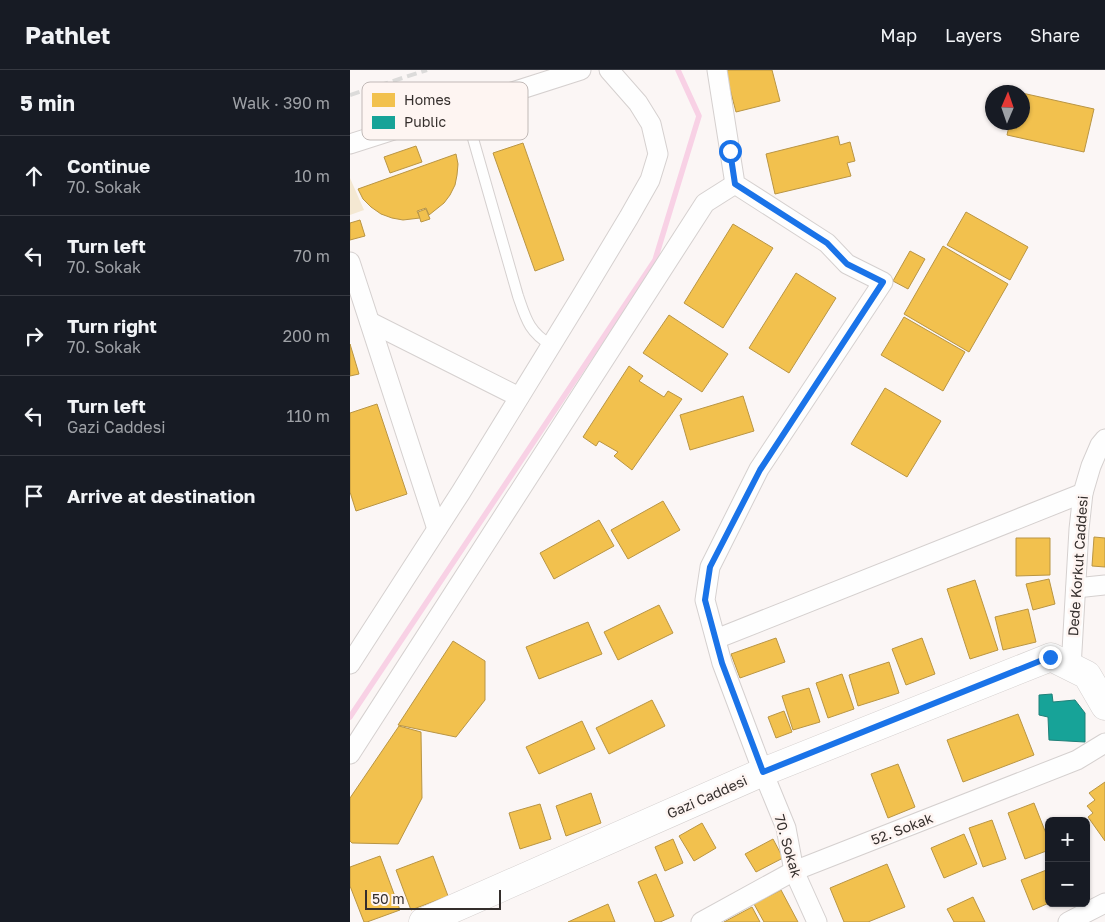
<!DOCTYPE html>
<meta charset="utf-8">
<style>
:root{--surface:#171b24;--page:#242831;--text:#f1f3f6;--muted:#9ea1a6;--line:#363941}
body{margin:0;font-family:"Golos Text",sans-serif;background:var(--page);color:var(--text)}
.controls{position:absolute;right:15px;bottom:15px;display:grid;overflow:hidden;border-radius:8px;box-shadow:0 1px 4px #0004}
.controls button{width:45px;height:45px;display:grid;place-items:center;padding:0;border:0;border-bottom:1px solid var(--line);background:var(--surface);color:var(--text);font:25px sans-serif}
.compass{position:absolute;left:635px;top:15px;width:45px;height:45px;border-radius:50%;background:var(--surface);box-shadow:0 1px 4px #0004;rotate:2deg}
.scale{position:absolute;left:15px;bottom:12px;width:136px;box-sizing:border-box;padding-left:5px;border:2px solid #342e2c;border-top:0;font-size:14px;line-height:18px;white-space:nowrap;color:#342e2c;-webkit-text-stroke:4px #fef5f2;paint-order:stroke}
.stop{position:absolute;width:15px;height:15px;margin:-11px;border:4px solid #1a73e8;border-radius:50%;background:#fff}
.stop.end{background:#1a73e8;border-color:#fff;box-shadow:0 1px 5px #0008}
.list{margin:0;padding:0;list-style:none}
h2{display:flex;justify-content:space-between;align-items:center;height:65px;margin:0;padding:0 20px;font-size:21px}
h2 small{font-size:16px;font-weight:400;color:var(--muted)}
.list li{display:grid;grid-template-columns:32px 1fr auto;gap:15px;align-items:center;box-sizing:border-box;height:80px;padding:0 20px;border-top:1px solid var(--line)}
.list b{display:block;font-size:19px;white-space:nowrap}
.list p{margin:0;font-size:16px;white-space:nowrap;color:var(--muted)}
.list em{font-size:16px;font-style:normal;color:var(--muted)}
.icon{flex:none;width:28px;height:28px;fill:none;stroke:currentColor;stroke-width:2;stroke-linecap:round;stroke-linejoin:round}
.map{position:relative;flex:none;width:755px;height:852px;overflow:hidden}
header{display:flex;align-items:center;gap:30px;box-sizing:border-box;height:70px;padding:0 25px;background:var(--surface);border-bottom:1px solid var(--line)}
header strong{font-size:24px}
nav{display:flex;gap:28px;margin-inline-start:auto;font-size:18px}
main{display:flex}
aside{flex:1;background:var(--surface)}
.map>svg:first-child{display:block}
</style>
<header>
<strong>Pathlet</strong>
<nav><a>Map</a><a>Layers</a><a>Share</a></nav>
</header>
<main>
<aside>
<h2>5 min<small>Walk · 390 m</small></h2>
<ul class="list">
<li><svg class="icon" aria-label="ahead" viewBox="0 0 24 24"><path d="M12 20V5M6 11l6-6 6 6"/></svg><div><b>Continue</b><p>70. Sokak</p></div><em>10 m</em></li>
<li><svg class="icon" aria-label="left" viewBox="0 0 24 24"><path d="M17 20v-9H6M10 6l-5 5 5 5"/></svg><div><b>Turn left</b><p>70. Sokak</p></div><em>70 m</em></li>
<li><svg class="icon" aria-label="right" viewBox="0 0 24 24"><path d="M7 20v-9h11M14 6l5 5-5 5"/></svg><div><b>Turn right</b><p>70. Sokak</p></div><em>200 m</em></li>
<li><svg class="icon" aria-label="left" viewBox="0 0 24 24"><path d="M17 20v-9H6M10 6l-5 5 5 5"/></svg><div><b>Turn left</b><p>Gazi Caddesi</p></div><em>110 m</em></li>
<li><svg class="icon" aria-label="arrive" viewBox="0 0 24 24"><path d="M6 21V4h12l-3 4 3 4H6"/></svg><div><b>Arrive at destination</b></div></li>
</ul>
</aside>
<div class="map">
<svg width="755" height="852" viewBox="0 0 755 852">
<rect width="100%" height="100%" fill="#fbf6f5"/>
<path fill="#f4e8d2" d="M0 108 14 140 0 145Z"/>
<g fill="#f2c14e" stroke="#b99544">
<path d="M375 0H422L430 31 386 42Z"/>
<path d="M672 23 744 39 734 82 657 65 660 52H672Z"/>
<path d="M488 66 490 75 500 72 505 91 497 93 501 106 425 124 416 84Z"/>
<path d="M173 73 214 190 185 201 143 83Z"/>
<path d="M66 76 72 92 40 103 34 87Z"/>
<path d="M106 84 108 94 107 105 105 115 100 125 94 133 79 145 76 138 67 141 70 148 53 150 42 148 31 144 21 137 13 129 8 119Z"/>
<path d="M76 139 80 149 71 152 68 142Z"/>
<path d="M616 142 678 177 660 210 597 175Z"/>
<path d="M10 150 15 166 0 170V153Z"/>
<path d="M383 154 423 178 373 258 334 233Z"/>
<path d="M593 176 658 214 619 282 554 244Z"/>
<path d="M560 181 575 189 558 219 543 211Z"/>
<path d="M446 203 486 228 439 303 399 278Z"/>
<path d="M319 245 378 284 352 322 293 283Z"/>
<path d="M554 247 615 282 593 321 531 285Z"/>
<path d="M0 274 9 304 0 306Z"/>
<path d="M279 296 293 306 289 311 314 327 318 321 332 329 282 400 264 386 268 382 249 371 246 376 233 367Z"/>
<path d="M535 318 591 351 557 407 501 374Z"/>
<path d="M393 326 404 361 340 380 330 345Z"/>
<path d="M27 334 57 424 6 441 0 422V343Z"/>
<path d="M313 431 330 460 278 489 261 460Z"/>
<path d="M249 450 264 476 204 509 190 483Z"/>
<path d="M744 467 755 468V497L742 496Z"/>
<path d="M666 468H700V505L666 506Z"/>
<path d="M699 509 705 534 683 540 676 514Z"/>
<path d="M625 510 648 580 620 589 597 519Z"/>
<path d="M309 535 323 563 268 590 254 562Z"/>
<path d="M678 539 686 572 653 580 645 547Z"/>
<path d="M238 552 252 584 189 609 176 577Z"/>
<path d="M426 568 435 592 390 608 381 584Z"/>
<path d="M572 568 585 604 556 615 542 579Z"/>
<path d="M103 571 135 591V630L106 667 48 655Z"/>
<path d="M539 592 549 623 508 636 499 605Z"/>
<path d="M492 604 504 639 478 648 466 613Z"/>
<path d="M459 618 470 652 443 660 432 626Z"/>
<path d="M302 630 315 656 259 684 246 658Z"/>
<path d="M434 641 442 662 426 668 418 647Z"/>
<path d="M668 644 684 685 613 712 597 670Z"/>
<path d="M232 651 245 679 189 704 176 677Z"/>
<path d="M49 656 71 662 72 728 48 774 2 773 0 771V728Z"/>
<path d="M548 694 565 737 538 748 521 704Z"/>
<path d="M755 712V771L738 747 743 743 737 736 745 730 739 723Z"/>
<path d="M241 723 251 753 216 766 206 736Z"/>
<path d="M684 733 699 771V780L675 789 658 743Z"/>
<path d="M190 734 201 769 170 779 159 743Z"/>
<path d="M642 750 656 789 633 797 619 758Z"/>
<path d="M352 753 366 778 344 791 329 766Z"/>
<path d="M614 764 627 794 594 808 581 778Z"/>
<path d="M323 769 333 793 315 801 305 777Z"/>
<path d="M423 769 433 788 406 802 395 784Z"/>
<path d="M30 786 50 840 17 852H14L0 816V797Z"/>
<path d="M83 786 98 826 61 840 46 800Z"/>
<path d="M537 794 555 837 518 852H494L480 818Z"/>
<path d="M699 799V833L683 840 671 810Z"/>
<path d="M306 804 324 846 310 852H305L288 812Z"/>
<path d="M431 820 448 852H414L404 834Z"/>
<path d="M623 827 635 852H604L597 839Z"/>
<path d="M258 834 265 852H218Z"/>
<path d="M402 837 410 852H374Z"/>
</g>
<path fill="#17a398" stroke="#208078" d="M702 624 703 632 725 630 735 643V672L699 670 698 647 689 645V625Z"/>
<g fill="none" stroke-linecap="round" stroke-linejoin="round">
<path stroke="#f8d1e5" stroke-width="5.5" d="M0 647 305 190 349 46 328 0"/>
<g stroke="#d5d0cf" stroke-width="12">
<path id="lane" d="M114 37 168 226C176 249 179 262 201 275"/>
</g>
<g stroke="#d5d0cf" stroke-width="21">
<g id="street">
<path d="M367 0 385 114 477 173 497 194 533 212 409 399 360 497 355 530 372 593 413 702 436 758 444 801 467 852"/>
<path d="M0 74 231 0"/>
<path d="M0 192 87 459"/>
<path d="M20 252 169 327"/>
<path d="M726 518 755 515"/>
<path d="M366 569 733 423"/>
<path d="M0 594 111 422 229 230 279 147 300 110 308 84 301 54 288 33 259 0"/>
<path d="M721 598 729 459 733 423 741 396 750 375 755 369"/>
<path d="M0 684 355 133 385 114"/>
<path d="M351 852 444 801 727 690 755 673"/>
<path d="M718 852 755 833"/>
</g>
</g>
<g stroke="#d5d0cf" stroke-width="29">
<path id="secondary" d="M73 852 413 702 701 587 737 605 755 636"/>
</g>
<use href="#lane" stroke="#fefefe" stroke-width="10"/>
<use href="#street" stroke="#fefefe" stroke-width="19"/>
<use href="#secondary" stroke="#fefefe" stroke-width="28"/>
<path stroke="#dcdbda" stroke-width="4" stroke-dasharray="10 5" stroke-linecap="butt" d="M0 25 77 0"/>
</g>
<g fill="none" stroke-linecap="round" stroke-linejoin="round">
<path stroke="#1a73e8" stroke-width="6" d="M380 81 385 114 477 173 497 194 533 212 410 400 360 497 355 530 372 593 413 702 700 587"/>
</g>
<g text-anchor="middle" stroke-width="5" stroke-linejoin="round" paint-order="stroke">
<g font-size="14" fill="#342e2c" stroke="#fef5f2">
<text transform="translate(728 496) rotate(-86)" y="5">Dede Korkut Caddesi</text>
<text transform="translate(357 727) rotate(-24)" y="5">Gazi Caddesi</text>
<text transform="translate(552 759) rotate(-21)" y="5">52. Sokak</text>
<text transform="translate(438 776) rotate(74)" y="5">70. Sokak</text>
</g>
</g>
<rect x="12" y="12" width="166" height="58" rx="8" fill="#fef5f2" stroke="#c1b9b7" stroke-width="1"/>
<rect x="22" y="23" width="23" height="14" fill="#f2c14e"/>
<rect x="22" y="46" width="23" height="13" fill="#17a398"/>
<g font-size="14" fill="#342e2c">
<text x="54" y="35">Homes</text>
<text x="54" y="57">Public</text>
</g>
</svg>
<div class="controls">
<button>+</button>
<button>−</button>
</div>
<svg class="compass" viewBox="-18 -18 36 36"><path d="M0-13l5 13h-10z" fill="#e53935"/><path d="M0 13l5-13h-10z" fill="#9ea1a6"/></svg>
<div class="scale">50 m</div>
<div class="stop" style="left:380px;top:81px"></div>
<div class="stop end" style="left:700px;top:587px"></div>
</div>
</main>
